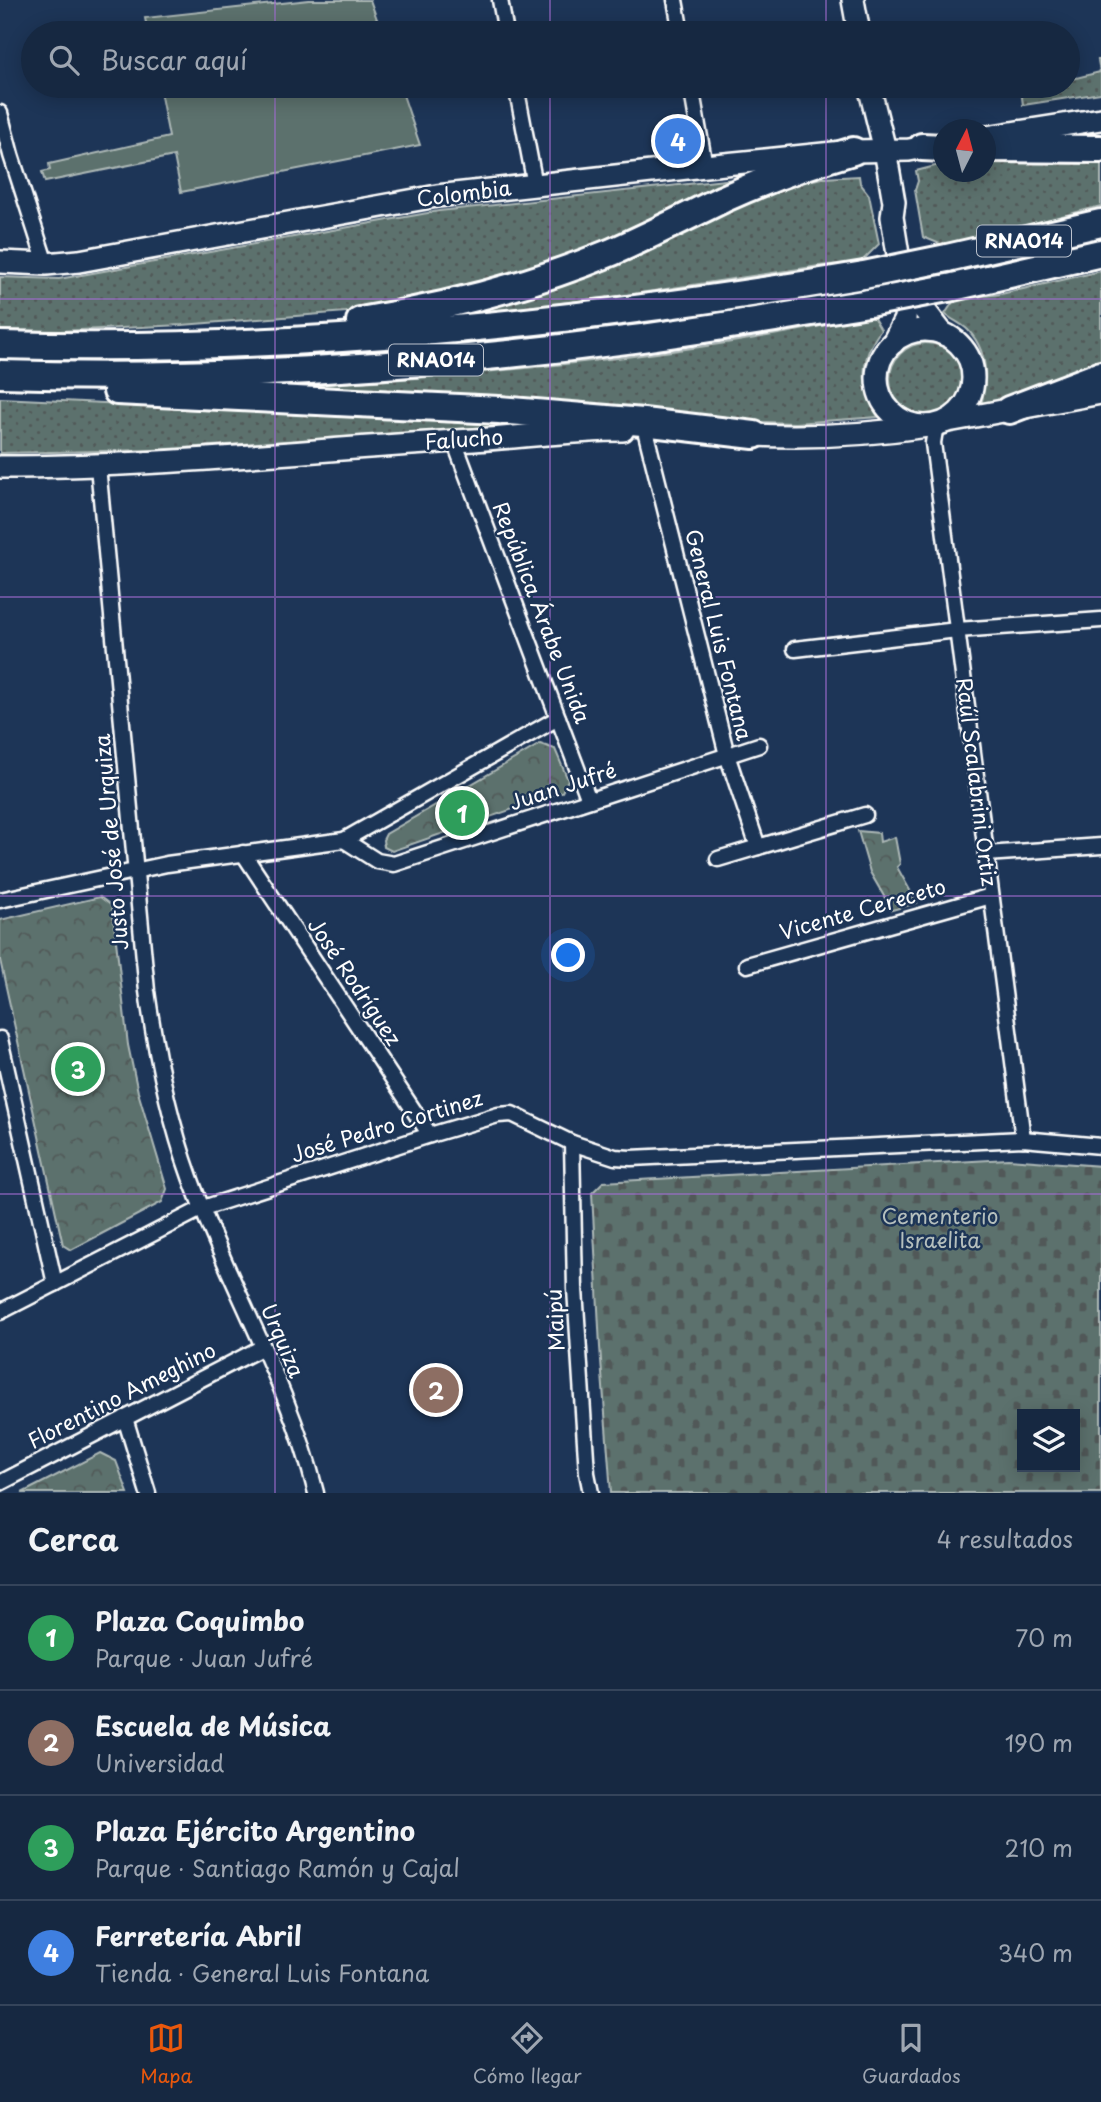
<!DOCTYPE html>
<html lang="es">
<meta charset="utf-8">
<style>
:root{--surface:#162841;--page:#23344c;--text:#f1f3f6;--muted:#9ea6b1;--line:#35445a;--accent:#ea580c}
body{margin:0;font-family:"Playpen Sans",sans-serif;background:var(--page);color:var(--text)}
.controls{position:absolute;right:21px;bottom:21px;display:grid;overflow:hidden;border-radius:0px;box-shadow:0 4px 18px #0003}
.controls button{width:63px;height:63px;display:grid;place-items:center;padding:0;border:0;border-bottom:2px solid var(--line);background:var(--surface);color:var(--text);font:35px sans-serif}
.compass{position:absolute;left:933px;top:119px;width:63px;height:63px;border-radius:50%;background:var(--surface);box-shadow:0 4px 18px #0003;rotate:6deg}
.you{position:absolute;left:569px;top:956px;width:24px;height:24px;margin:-18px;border:5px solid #fff;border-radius:50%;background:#1a73e8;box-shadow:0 0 0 10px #1a73e833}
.badge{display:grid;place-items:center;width:46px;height:46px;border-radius:50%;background:var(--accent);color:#fff;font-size:23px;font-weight:700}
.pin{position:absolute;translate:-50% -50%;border:4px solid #fff;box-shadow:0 2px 7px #0006}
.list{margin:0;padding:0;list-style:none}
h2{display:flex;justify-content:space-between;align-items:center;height:91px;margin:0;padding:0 28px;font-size:30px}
h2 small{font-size:23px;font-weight:400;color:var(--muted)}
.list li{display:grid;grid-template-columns:46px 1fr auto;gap:21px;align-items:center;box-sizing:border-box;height:105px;padding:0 28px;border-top:2px solid var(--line)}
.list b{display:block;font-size:26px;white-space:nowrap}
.list p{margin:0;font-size:23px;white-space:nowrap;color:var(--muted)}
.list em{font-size:23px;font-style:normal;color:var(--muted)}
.icon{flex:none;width:38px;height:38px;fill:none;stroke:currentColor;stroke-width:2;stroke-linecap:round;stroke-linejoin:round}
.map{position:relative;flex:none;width:1101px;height:1493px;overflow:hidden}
.search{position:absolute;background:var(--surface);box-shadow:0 4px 18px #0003;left:21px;right:21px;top:21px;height:77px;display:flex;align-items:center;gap:18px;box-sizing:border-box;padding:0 24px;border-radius:38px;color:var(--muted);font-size:26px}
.sheet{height:511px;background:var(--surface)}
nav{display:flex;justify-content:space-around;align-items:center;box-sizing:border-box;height:98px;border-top:2px solid var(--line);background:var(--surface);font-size:19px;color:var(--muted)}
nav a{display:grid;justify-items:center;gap:4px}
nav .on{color:var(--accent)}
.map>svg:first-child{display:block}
</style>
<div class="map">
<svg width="1101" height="1493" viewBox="0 0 1101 1493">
<defs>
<pattern id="grass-dots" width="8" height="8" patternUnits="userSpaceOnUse" patternTransform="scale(1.75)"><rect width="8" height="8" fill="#5b716d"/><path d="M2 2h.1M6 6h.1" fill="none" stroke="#515958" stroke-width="1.8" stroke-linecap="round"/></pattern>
<pattern id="cemetery-stones" width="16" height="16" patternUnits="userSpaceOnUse" patternTransform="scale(1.75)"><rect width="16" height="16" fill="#5b716d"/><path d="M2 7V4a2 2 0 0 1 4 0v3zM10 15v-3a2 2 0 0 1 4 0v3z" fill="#515958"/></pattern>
<pattern id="park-crowns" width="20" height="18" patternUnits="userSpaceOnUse" patternTransform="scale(1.75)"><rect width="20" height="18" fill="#5b716d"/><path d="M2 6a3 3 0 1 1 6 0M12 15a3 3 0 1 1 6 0" fill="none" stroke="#515958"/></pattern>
</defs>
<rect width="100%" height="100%" fill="#1d3557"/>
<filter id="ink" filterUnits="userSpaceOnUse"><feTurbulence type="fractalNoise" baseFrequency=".0143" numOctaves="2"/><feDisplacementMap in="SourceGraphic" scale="14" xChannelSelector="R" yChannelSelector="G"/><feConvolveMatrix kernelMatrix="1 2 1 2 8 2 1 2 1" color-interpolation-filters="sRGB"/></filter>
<g filter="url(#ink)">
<g fill="url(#grass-dots)" stroke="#adb8b6" stroke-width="2">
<path d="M1098 60H1101V93L1023 105 1021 90 1040 86H1068V80L1100 72Z"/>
<path d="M1101 156V206L945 246 923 237 915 190 918 181 916 171 943 164 944 172H986V157Z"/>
<path d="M859 176 860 183 869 195 879 244 861 262 819 266 613 297 438 317 791 184 823 178Z"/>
<path d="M734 179 596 246 505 278 376 308 346 312 182 325 60 331 0 330V277L59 279 439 211Z"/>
<path d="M1101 271V368L1048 388 981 405C988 379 988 351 968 330 962 324 952 320 945 314L955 299 1001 294Z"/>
<path d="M872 315 881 330C858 360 861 386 878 417L795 423 723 421 267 388C336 383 405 380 473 373 606 361 741 345 872 315Z"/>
<circle cx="926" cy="379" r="36"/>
<path d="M0 398 534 424 153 450 0 453Z"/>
</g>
<path fill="url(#cemetery-stones)" stroke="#adb8b6" stroke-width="2" fill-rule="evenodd" d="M1008 1159 1101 1166V1493H611L600 1347 592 1193 603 1182ZM1022 1414H1075V1467H1022Z"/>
<g fill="url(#park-crowns)" stroke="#adb8b6" stroke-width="2">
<path d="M540 744 555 749 568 780 562 792 392 851 384 847 383 840 386 834Z"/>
<path d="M858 831 879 833 880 842 895 837 900 864 897 867 917 903 892 910 870 872Z"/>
<path d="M100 897 112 906 128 1045 138 1092 167 1189 162 1202 71 1250 63 1245 0 960V920Z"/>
<path d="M100 1453 116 1461 128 1493H22Z"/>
</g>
<g fill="#5b716d" stroke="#adb8b6" stroke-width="2">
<path d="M309 0H370L382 33H148L145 18Z"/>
<path d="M159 86H400L420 145 181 192 174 156 45 182 42 172 50 170 49 164 169 137Z"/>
</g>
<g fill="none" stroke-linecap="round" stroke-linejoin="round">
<g stroke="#fff" stroke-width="19">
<g id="street">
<path d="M500 0 506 33"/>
<path d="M675 0 681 33"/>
<path d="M516 86 535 185"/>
<path d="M691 86 705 166"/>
<path d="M0 113 11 155 46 264"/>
<path d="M936 424 933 443 1023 1139"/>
<path d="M645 430 727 755 758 847"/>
<path d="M454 441 589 800"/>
<path d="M98 466 147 991C156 1055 168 1116 190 1177 228 1284 289 1382 316 1493"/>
<path d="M795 649 957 630 1101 620"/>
<path d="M344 840 377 861 394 864 759 745"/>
<path d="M243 853 430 1135"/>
<path d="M986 854 1101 846"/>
<path d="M718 859 865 815"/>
<path d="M0 900 167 864 344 840 558 718"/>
<path d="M747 965 991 896"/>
<path d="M0 1039 55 1284"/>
<path d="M572 1143 575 1289 587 1473 591 1493"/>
<path d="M0 1312 203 1208 430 1135 498 1115 512 1114 572 1143 615 1157 631 1158 1023 1139 1101 1146"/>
<path d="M125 1418 148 1493"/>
<path d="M0 1483 263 1347"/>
</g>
</g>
<g stroke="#fff" stroke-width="26">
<g id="secondary">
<path d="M853 0 859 33"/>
<path d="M869 86 885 150 894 202 892 217 906 304 905 319 893 343"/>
<path d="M986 137 1101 119"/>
<path d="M0 262 46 264 79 261 437 196 705 166 853 151 909 150 938 145"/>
<path d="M916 281 922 307 943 334"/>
<circle cx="925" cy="378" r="48"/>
<path d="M948 421 1101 393"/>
<path d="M739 434C803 439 865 435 928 426"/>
<path d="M0 467C159 467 316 449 474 440 524 437 573 430 623 430"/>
</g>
</g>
<g stroke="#fff" stroke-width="32">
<g id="highway">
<path d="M922 147 944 148"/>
<path d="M986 148 1101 149"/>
<path d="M947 258 1101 223"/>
<path d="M953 287 1101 253"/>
<path d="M360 321C447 307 530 286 612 252 649 236 686 217 723 199 765 180 808 164 853 151"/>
<path d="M0 345C290 353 578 323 864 275"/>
<path d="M0 374C211 381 425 367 634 339 712 329 791 315 869 303"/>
<path d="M117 391 499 410 643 422 754 435"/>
<path d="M1009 410 1101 375"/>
</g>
</g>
<use href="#street" stroke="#1d3557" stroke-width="14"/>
<use href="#secondary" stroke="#1d3557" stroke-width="21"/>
<use href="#highway" stroke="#1d3557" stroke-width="26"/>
<g stroke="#fff" stroke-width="32" stroke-linecap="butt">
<g id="highway-bridge">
<path d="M864 275 947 258"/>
<path d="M869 303 953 287"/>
</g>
</g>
<use href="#highway-bridge" stroke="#1d3557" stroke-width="26"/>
</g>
</g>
<path fill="none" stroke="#a36bd2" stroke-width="2" stroke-opacity="0.55" d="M275 0V33M550 0V33M826 0V33M275 86V1493M550 86V1493M826 86V1493M0 299H1101M0 597H1101M0 896H1101M0 1194H1101"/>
<g text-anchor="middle" stroke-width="5" stroke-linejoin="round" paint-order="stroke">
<g fill="#1d3557" stroke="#bbc2cd" stroke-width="2">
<rect x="977" y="225.5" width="94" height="31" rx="5"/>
<rect x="389" y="344.5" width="94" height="31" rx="5"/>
</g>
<g font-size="19" font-weight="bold" fill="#fff">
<text x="1024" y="248">RNA014</text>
<text x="436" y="367">RNA014</text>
</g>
<g font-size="21" fill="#fff" stroke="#1d3557">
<text transform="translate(464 194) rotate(-7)" y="7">Colombia</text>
<text transform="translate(464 440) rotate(-4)" y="7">Falucho</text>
<text transform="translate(541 613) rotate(69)" y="7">República Árabe Unida</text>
<text transform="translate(718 635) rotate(76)" y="7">General Luis Fontana</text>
<text transform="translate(976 782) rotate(83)" y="7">Raúl Scalabrini Ortiz</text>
<text transform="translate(563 787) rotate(-18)" y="7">Juan Jufré</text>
<text transform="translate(112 842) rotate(-95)" y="7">Justo José de Urquiza</text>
<text transform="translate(863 910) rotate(-16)" y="7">Vicente Cereceto</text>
<text transform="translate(354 982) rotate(56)" y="7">José Rodríguez</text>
<text transform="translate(387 1127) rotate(-17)" y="7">José Pedro Cortinez</text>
<text transform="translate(556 1320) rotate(-93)" y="7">Maipú</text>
<text transform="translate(282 1341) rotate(67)" y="7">Urquiza</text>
<text transform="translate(122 1396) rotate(-27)" y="7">Florentino Ameghino</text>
</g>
<g font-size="21" fill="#b5bfbd" stroke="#1d3557">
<text x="940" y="1224">Cementerio<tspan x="940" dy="24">Israelita</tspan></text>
</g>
</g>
</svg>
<div class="controls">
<button><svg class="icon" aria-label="layers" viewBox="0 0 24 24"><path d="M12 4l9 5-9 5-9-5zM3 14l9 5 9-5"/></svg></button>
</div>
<svg class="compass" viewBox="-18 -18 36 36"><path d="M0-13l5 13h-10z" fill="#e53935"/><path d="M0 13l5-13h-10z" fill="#9ea6b1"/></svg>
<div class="you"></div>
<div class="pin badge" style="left:462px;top:813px;background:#2e9e5b">1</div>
<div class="pin badge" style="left:436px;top:1390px;background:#8d6e63">2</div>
<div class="pin badge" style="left:78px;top:1069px;background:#2e9e5b">3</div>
<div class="pin badge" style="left:678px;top:141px;background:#3f7fe0">4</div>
<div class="search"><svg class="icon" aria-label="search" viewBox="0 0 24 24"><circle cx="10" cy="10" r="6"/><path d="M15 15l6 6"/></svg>Buscar aquí</div>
</div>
<section class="sheet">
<h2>Cerca<small>4 resultados</small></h2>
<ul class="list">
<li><span class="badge" style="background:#2e9e5b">1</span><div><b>Plaza Coquimbo</b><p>Parque · Juan Jufré</p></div><em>70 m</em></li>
<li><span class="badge" style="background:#8d6e63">2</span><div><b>Escuela de Música</b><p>Universidad</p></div><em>190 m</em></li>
<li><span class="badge" style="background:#2e9e5b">3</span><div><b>Plaza Ejército Argentino</b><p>Parque · Santiago Ramón y Cajal</p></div><em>210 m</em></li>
<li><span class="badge" style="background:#3f7fe0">4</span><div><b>Ferretería Abril</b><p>Tienda · General Luis Fontana</p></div><em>340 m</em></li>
</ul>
</section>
<nav>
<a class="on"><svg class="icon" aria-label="map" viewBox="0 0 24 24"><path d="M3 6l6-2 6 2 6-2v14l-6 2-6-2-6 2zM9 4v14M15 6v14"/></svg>Mapa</a>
<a><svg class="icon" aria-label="directions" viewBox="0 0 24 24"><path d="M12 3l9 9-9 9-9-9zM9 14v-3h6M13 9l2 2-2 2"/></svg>Cómo llegar</a>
<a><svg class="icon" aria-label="saved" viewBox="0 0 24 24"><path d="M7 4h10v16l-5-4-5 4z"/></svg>Guardados</a>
</nav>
